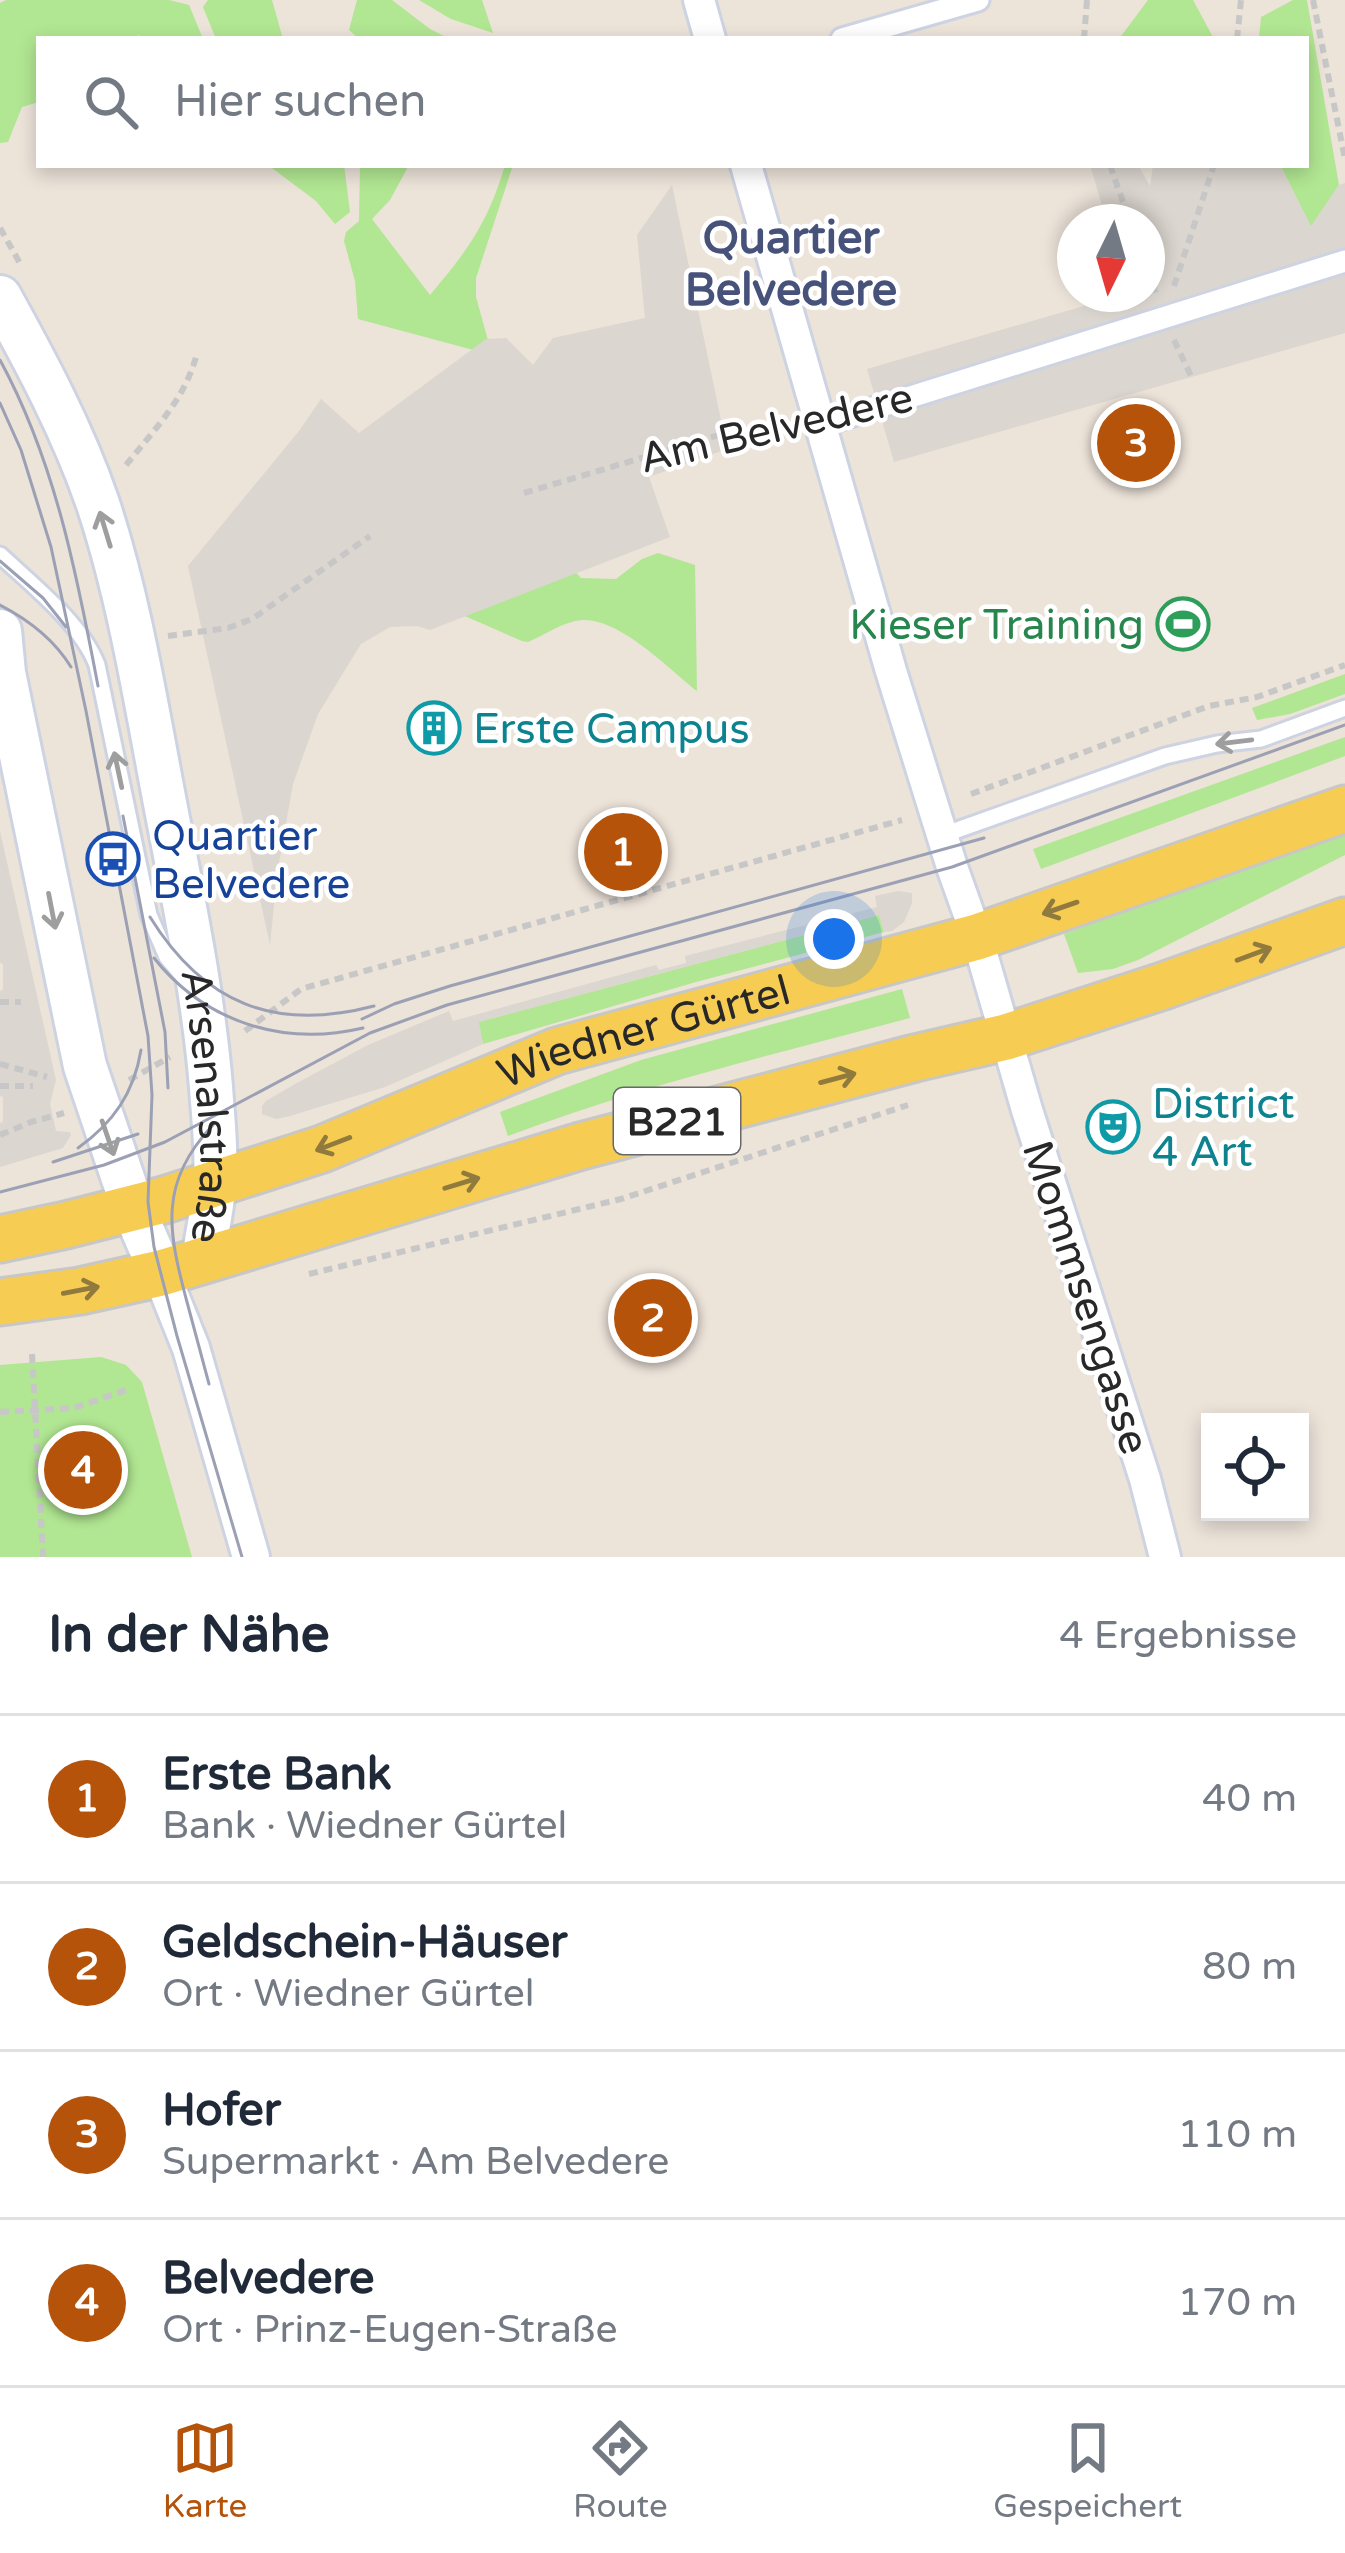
<!DOCTYPE html>
<html lang="de">
<meta charset="utf-8">
<style>
:root{--surface:#fff;--page:#f6f6f7;--text:#1f2937;--muted:#747a83;--line:#e0e1e3;--accent:#b45309}
body{margin:0;font-family:"Varela Round",sans-serif;background:var(--page);color:var(--text)}
.controls{position:absolute;right:36px;bottom:36px;display:grid;overflow:hidden;border-radius:0px;box-shadow:0 6px 18px #0003}
.controls button{width:108px;height:108px;display:grid;place-items:center;padding:0;border:0;border-bottom:3px solid var(--line);background:var(--surface);color:var(--text);font:60px sans-serif}
.compass{position:absolute;left:1057px;top:204px;width:108px;height:108px;border-radius:50%;background:var(--surface);box-shadow:0 6px 18px #0003;rotate:185deg}
.you{position:absolute;left:834px;top:939px;width:42px;height:42px;margin:-30px;border:9px solid #fff;border-radius:50%;background:#1a73e8;box-shadow:0 0 0 18px #1a73e833}
.badge{display:grid;place-items:center;width:78px;height:78px;border-radius:50%;background:var(--accent);color:#fff;font-size:39px;font-weight:700}
.pin{position:absolute;translate:-50% -50%;border:6px solid #fff;box-shadow:0 3px 12px #0006}
.list{margin:0;padding:0;list-style:none}
h2{display:flex;justify-content:space-between;align-items:center;height:156px;margin:0;padding:0 48px;font-size:51px}
h2 small{font-size:39px;font-weight:400;color:var(--muted)}
.list li{display:grid;grid-template-columns:78px 1fr auto;gap:36px;align-items:center;box-sizing:border-box;height:168px;padding:0 48px;border-top:3px solid var(--line)}
.list b{display:block;font-size:45px;white-space:nowrap}
.list p{margin:0;font-size:39px;white-space:nowrap;color:var(--muted)}
.list em{font-size:39px;font-style:normal;color:var(--muted)}
.icon{flex:none;width:66px;height:66px;fill:none;stroke:currentColor;stroke-width:2;stroke-linecap:round;stroke-linejoin:round}
.map{position:relative;flex:none;width:1345px;height:1557px;overflow:hidden}
.search{position:absolute;background:var(--surface);box-shadow:0 6px 18px #0003;left:36px;right:36px;top:36px;height:132px;display:flex;align-items:center;gap:30px;box-sizing:border-box;padding:0 42px;border-radius:0px;color:var(--muted);font-size:45px}
.sheet{height:828px;background:var(--surface)}
nav{display:flex;justify-content:space-around;align-items:center;box-sizing:border-box;height:168px;border-top:3px solid var(--line);background:var(--surface);font-size:33px;color:var(--muted)}
nav a{display:grid;justify-items:center;gap:6px}
nav .on{color:var(--accent)}
.map>svg:first-child{display:block}
</style>
<div class="map">
<svg width="1345" height="1557" viewBox="0 0 1345 1557">
<rect width="100%" height="100%" fill="#ece3d9"/>
<g fill="#b1e692">
<path d="M6 0H169L189 5 203 39H151L138 35 135 39H39V102L22 107 8 142 0 143V3Z"/>
<path d="M208 0H272L283 39H216L203 7Z"/>
<path d="M357 0H392L430 29 450 39H359L349 30Z"/>
<path d="M419 0H482L493 33 451 19Z"/>
<path d="M1148 0H1193L1214 39H1119Z"/>
<path d="M1293 0H1307L1339 185 1311 227 1280 165H1306V39H1259L1261 17Z"/>
<path d="M268 165H344L350 212 335 224 316 201Z"/>
<path d="M360 165H409L390 200 372 219 430 295C468 250 488 223 505 165H513L476 278V297L492 355 358 319 355 281 344 241 346 232 359 221Z"/>
<path d="M522 516 581 578 616 579 642 559 658 553 695 565 697 691C669 669 620 618 582 620 564 621 545 635 528 642L522 641 410 592Z"/>
<path d="M1345 674V694L1290 714 1257 720 1252 708Z"/>
<path d="M1345 737V756L1041 869 1033 849Z"/>
<path d="M1345 830V855L1138 960 1113 969 1078 973 1064 934Z"/>
<path d="M879 915 884 932 696 982 483 1044 478 1022Z"/>
<path d="M902 989 910 1018C775 1054 639 1086 508 1136L500 1112 641 1060Z"/>
<path d="M101 1357 126 1365 142 1382 192 1557H0V1365Z"/>
</g>
<g fill="#dcd6d0">
<path d="M1090 165H1138L1150 186 1153 165H1280L1311 226 1339 185 1345 183V333L894 462 867 369 1125 294H1147V222H1107Z"/>
<path d="M672 185 727 449 649 477 670 537 430 630 417 626 390 627 361 644 318 714 293 784 277 874 270 945 188 566 299 431 321 399 359 433 486 339 506 338 533 365 553 338 645 318 637 235Z"/>
<path d="M0 831 56 1080 50 1104 56 1131 70 1132 71 1135 63 1148 0 1167V1123L3 1122V1097L0 1096V991L3 990V964L0 963Z"/>
<path d="M898 891 912 893V903L904 922 892 931 884 932 879 915 479 1022 483 1044 385 1087 290 1116 276 1119 262 1114V1106L266 1101 295 1084 368 1045 449 1011 453 1021 656 965 659 970 686 963 685 956 877 907 875 896Z"/>
</g>
<g fill="none" stroke-linecap="round" stroke-linejoin="round">
<g stroke="#ced3e2" stroke-width="21">
<g id="service">
<path d="M0 555C32 585 81 623 97 665L149 915 167 957 185 978"/>
<path d="M943 835 1165 756 1217 744 1261 739 1345 708"/>
</g>
</g>
<g stroke="#ced3e2" stroke-width="27">
<g id="pedestrian">
<path d="M842 39 978 0"/>
<path d="M821 425 1345 261"/>
</g>
</g>
<g stroke="#ced3e2" stroke-width="36">
<g id="minor">
<path d="M699 0 710 39"/>
<path d="M746 165 891 671 952 867 977 937 1027 1110 1145 1479 1165 1557"/>
</g>
</g>
<g stroke="#ced3e2" stroke-width="42">
<path id="tertiary" d="M161 1273 191 1348 251 1557"/>
</g>
<g stroke="#ced3e2" stroke-width="48">
<g id="secondary">
<path id="s1" d="M0 297C37 364 73 431 98 504 133 610 149 724 171 834 187 918 204 1002 211 1087 213 1118 217 1148 215 1179 213 1206 207 1233 203 1260"/>
<path d="M0 631 4 673 85 1066 133 1208 161 1273"/>
</g>
</g>
<g stroke="#c7c7c7" stroke-width="51">
<g id="primary">
<path id="s2" d="M0 1239 66 1225 164 1200 322 1149 557 1051 977 937 1345 809"/>
<path d="M0 1302 80 1291 161 1273 581 1146 915 1058 1006 1037 1163 986 1345 921"/>
</g>
</g>
<g stroke="#c7c7c7" stroke-width="6" stroke-dasharray="9 6" stroke-linecap="butt">
<path d="M1313 0 1345 159"/>
<path d="M1084 39 1087 0"/>
<path d="M1237 39 1241 0"/>
<path d="M1110 165 1130 222"/>
<path d="M0 228 21 265"/>
<path d="M1147 270 1156 294"/>
<path d="M1174 286 1214 165"/>
<path d="M1174 340 1192 378"/>
<path d="M126 465C154 430 186 398 197 353"/>
<path d="M524 493 722 434 788 428"/>
<path d="M168 636 228 628 252 619 370 536"/>
<path d="M971 794 1209 706 1257 697 1345 665"/>
<path d="M0 1002H21"/>
<path d="M245 1031 301 989 902 820"/>
<path d="M0 1064 47 1077"/>
<path d="M129 1080 170 1057"/>
<path d="M0 1086H33"/>
<path d="M0 1135 31 1122 64 1113"/>
<path d="M309 1274 621 1199 908 1105"/>
<path d="M32 1354 43 1557"/>
<path d="M0 1412 74 1408 126 1390"/>
</g>
<use href="#service" stroke="#fff" stroke-width="15"/>
<use href="#pedestrian" stroke="#fff" stroke-width="21"/>
<use href="#minor" stroke="#fff" stroke-width="30"/>
<use href="#tertiary" stroke="#fff" stroke-width="36"/>
<use href="#secondary" stroke="#fff" stroke-width="42"/>
<use href="#primary" stroke="#f7cc52" stroke-width="45"/>
<g stroke="#9ca0b4" stroke-width="3">
<path d="M0 360C55 461 77 575 98 686"/>
<path d="M0 403 21 450 51 547 86 711 148 1036 152 1095 148 1202 154 1247 177 1336 242 1557"/>
<path d="M0 561 43 598 66 627"/>
<path d="M0 605C29 620 54 639 71 667"/>
<path d="M123 816 165 1032 168 1088"/>
<path d="M150 917C204 1004 275 1032 374 1006"/>
<path d="M154 958C205 1022 283 1047 363 1028"/>
<path d="M362 1019 394 1004 450 986 984 838"/>
<path d="M78 1148C113 1123 134 1093 141 1050"/>
<path d="M53 1162 138 1134"/>
<path d="M0 1192 104 1165 165 1142 370 1033 447 1005 952 867 1345 725"/>
<path d="M209 1384C202 1357 194 1329 187 1302 168 1231 158 1183 213 1125"/>
</g>
</g>
<defs><path id="oneway-shaft" d="M-6 0H5M1.5-3L5.5 0L1.5 3" fill="none" stroke-width="1.6" stroke-linecap="round" stroke-linejoin="round" transform="scale(3)"/></defs>
<g stroke="#9e9e9e">
<use href="#oneway-shaft" transform="translate(105 529) rotate(-107)"/>
<use href="#oneway-shaft" transform="translate(1234 742) rotate(173)"/>
<use href="#oneway-shaft" transform="translate(118 770) rotate(-102)"/>
<use href="#oneway-shaft" transform="translate(52 911) rotate(79)"/>
<use href="#oneway-shaft" transform="translate(108 1138) rotate(71)"/>
</g>
<g stroke="#907a3d">
<use href="#oneway-shaft" transform="translate(1060 908) rotate(161)"/>
<use href="#oneway-shaft" transform="translate(1254 954) rotate(-20)"/>
<use href="#oneway-shaft" transform="translate(838 1078) rotate(-15)"/>
<use href="#oneway-shaft" transform="translate(333 1144) rotate(159)"/>
<use href="#oneway-shaft" transform="translate(462 1183) rotate(-17)"/>
<use href="#oneway-shaft" transform="translate(81 1290) rotate(-11)"/>
</g>
<defs>
<g id="stadium-ring" transform="scale(2.7)"><circle r="9.5" fill="#fff" stroke="#2e9e5b" stroke-width="1.5"/><path d="M0-5a6.5 5 0 1 0 0 10a6.5 5 0 1 0 0-10ZM-3.5-1.8h7v3.6h-7Z" fill="#2e9e5b"/></g>
<g id="building-ring" transform="scale(2.7)"><circle r="9.5" fill="#fff" stroke="#0f9aa8" stroke-width="1.5"/><path d="M-4-6H4V6H1V3H-1V6H-4ZM-2.5-4.3h1.7v1.8h-1.7ZM.8-4.3h1.7v1.8H.8ZM-2.5-1h1.7V.8h-1.7ZM.8-1h1.7V.8H.8Z" fill="#0f9aa8"/></g>
<g id="bus-ring" transform="scale(2.7)"><circle r="9.5" fill="#fff" stroke="#1a4fb4" stroke-width="1.5"/><path d="M-5-6H5V4H4V6H2V4H-2V6H-4V4H-5ZM-3.5-4V0h7V-4ZM-3.5 1.2v1.5H-2V1.2ZM2 1.2v1.5H3.5V1.2Z" fill="#1a4fb4"/></g>
<g id="theatre-ring" transform="scale(2.7)"><circle r="9.5" fill="#fff" stroke="#0f9aa8" stroke-width="1.5"/><path d="M-5-5.5Q0-4 5-5.5V0Q5 5 0 6Q-5 5-5 0ZM-3.3-2.5H-1v1.5H-3.3ZM1-2.5H3.3v1.5H1ZM-2.8 1Q0 5.5 2.8 1Z" fill="#0f9aa8"/></g>
</defs>
<g fill-rule="evenodd">
<use href="#stadium-ring" x="1183" y="624"/>
<use href="#building-ring" x="434" y="728"/>
<use href="#bus-ring" x="113" y="859"/>
<use href="#theatre-ring" x="1113" y="1127"/>
</g>
<g text-anchor="middle" stroke-width="9" stroke-linejoin="round" paint-order="stroke">
<rect fill="#fff" stroke="#686868" stroke-width="3" x="614" y="1088" width="126" height="66" rx="9"/>
<g font-size="39" font-weight="bold" fill="#282828">
<text x="677" y="1135">B221</text>
</g>
<g font-size="42" fill="#282828" stroke="#fff">
<text transform="translate(776 427) rotate(-13)" y="15">Am Belvedere</text>
<text dy="15" stroke="none"><textPath href="#s2" startOffset="678">Wiedner Gürtel</textPath></text>
<text dy="15" stroke="none"><textPath href="#s1" startOffset="843">Arsenalstraße</textPath></text>
<text transform="translate(1087 1297) rotate(72)" y="15">Mommsengasse</text>
</g>
<g font-size="42" fill="#27864d" stroke="#fff" text-anchor="end">
<text x="1144" y="639">Kieser Training</text>
</g>
<g font-size="42" fill="#0d838f" stroke="#fff" text-anchor="start">
<text x="473" y="743">Erste Campus</text>
<text x="1152" y="1118">District<tspan x="1152" dy="48">4 Art</tspan></text>
</g>
<g font-size="42" fill="#164399" stroke="#fff" text-anchor="start">
<text x="152" y="850">Quartier<tspan x="152" dy="48">Belvedere</tspan></text>
</g>
<g font-size="45" font-weight="bold" fill="#47527b" stroke="#fff">
<text x="791" y="253">Quartier<tspan x="791" dy="52">Belvedere</tspan></text>
</g>
</g>
</svg>
<div class="controls">
<button><svg class="icon" aria-label="locate" viewBox="0 0 24 24"><circle cx="12" cy="12" r="6"/><path d="M12 2v4M12 18v4M2 12h4M18 12h4"/></svg></button>
</div>
<svg class="compass" viewBox="-18 -18 36 36"><path d="M0-13l5 13h-10z" fill="#e53935"/><path d="M0 13l5-13h-10z" fill="#747a83"/></svg>
<div class="you"></div>
<div class="pin badge" style="left:623px;top:852px">1</div>
<div class="pin badge" style="left:653px;top:1318px">2</div>
<div class="pin badge" style="left:1136px;top:443px">3</div>
<div class="pin badge" style="left:83px;top:1470px">4</div>
<div class="search"><svg class="icon" aria-label="search" viewBox="0 0 24 24"><circle cx="10" cy="10" r="6"/><path d="M15 15l6 6"/></svg>Hier suchen</div>
</div>
<section class="sheet">
<h2>In der Nähe<small>4 Ergebnisse</small></h2>
<ul class="list">
<li><span class="badge">1</span><div><b>Erste Bank</b><p>Bank · Wiedner Gürtel</p></div><em>40 m</em></li>
<li><span class="badge">2</span><div><b>Geldschein-Häuser</b><p>Ort · Wiedner Gürtel</p></div><em>80 m</em></li>
<li><span class="badge">3</span><div><b>Hofer</b><p>Supermarkt · Am Belvedere</p></div><em>110 m</em></li>
<li><span class="badge">4</span><div><b>Belvedere</b><p>Ort · Prinz-Eugen-Straße</p></div><em>170 m</em></li>
</ul>
</section>
<nav>
<a class="on"><svg class="icon" aria-label="map" viewBox="0 0 24 24"><path d="M3 6l6-2 6 2 6-2v14l-6 2-6-2-6 2zM9 4v14M15 6v14"/></svg>Karte</a>
<a><svg class="icon" aria-label="directions" viewBox="0 0 24 24"><path d="M12 3l9 9-9 9-9-9zM9 14v-3h6M13 9l2 2-2 2"/></svg>Route</a>
<a><svg class="icon" aria-label="saved" viewBox="0 0 24 24"><path d="M7 4h10v16l-5-4-5 4z"/></svg>Gespeichert</a>
</nav>
